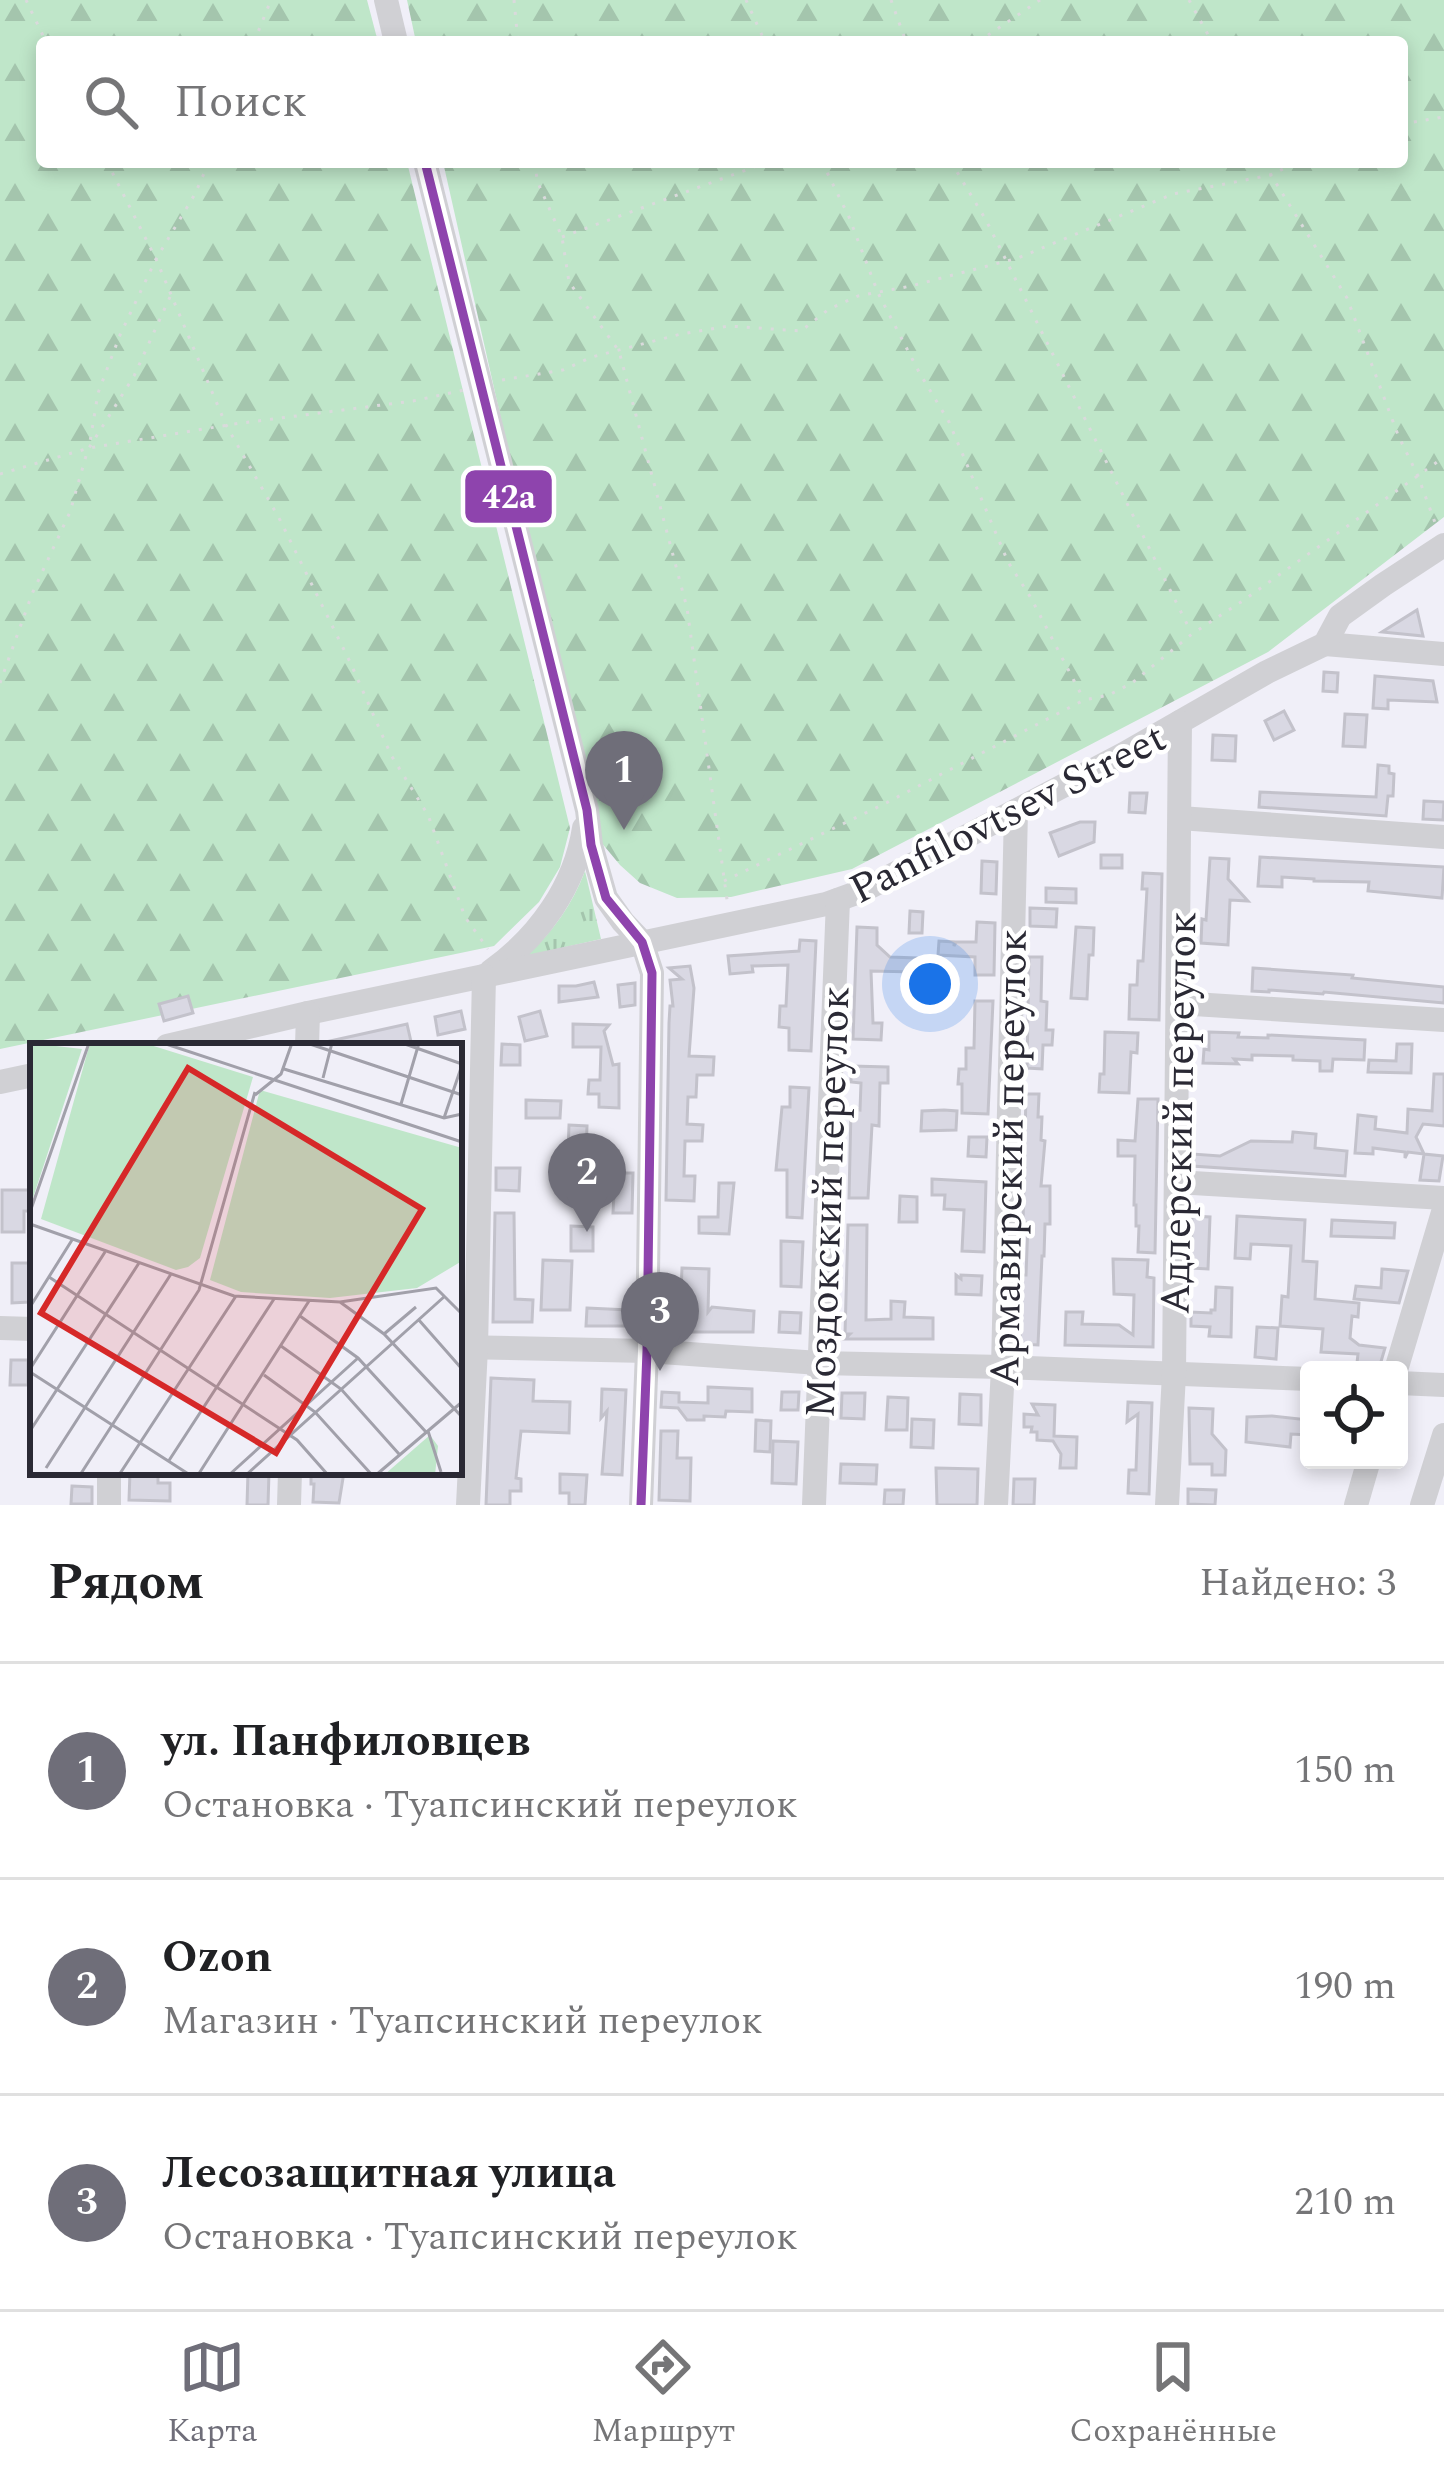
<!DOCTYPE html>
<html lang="ru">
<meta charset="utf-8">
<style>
:root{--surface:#fff;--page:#f6f6f6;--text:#202124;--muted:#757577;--line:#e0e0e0;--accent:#6f6e79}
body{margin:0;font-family:Spectral,serif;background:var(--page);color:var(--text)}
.controls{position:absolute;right:36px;bottom:36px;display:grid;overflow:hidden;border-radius:12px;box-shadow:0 6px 18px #0003}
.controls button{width:108px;height:108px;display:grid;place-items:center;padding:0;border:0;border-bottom:3px solid var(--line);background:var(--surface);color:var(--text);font:60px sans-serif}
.you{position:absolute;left:930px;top:984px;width:42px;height:42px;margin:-30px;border:9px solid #fff;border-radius:50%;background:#1a73e8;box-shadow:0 0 0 18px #1a73e833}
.badge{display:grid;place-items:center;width:78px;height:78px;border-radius:50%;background:var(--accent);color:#fff;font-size:39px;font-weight:700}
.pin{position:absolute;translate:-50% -99px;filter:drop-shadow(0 3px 6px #0008)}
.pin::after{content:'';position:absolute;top:63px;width:42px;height:36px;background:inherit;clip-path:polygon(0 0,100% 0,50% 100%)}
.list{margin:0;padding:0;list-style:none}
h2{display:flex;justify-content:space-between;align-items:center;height:156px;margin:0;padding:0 48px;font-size:51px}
h2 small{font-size:39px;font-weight:400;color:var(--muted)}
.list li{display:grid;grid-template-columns:78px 1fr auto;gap:36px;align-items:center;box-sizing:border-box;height:216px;padding:0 48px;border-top:3px solid var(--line)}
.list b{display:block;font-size:45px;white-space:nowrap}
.list p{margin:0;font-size:39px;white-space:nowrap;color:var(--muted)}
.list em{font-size:39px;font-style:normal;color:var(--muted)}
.icon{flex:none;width:66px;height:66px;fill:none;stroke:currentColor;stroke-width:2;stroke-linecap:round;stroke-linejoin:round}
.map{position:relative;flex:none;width:1444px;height:1505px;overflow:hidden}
.search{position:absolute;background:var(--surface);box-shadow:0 6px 18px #0003;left:36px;right:36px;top:36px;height:132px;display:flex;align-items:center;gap:30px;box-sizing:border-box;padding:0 42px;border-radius:12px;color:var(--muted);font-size:45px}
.sheet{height:804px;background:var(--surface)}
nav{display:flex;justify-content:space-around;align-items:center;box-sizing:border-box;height:168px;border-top:3px solid var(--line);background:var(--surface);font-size:33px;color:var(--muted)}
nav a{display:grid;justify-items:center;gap:6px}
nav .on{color:var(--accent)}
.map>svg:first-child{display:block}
</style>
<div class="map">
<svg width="1444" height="1505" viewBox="0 0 1444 1505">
<defs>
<pattern id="grass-tufts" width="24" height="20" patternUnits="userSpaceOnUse" patternTransform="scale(3)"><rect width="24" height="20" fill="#bfe6c9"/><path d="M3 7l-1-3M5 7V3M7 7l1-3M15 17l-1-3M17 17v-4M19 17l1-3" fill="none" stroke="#a4c5ad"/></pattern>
<pattern id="forest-firs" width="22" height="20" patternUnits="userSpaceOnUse" patternTransform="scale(3)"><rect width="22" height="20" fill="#bfe6c9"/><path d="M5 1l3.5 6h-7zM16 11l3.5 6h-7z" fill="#a4c5ad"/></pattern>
</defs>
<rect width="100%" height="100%" fill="#f0eff8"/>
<path fill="url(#grass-tufts)" d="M585 871 601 939 526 956C553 932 572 905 585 871Z"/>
<g fill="url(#forest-firs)">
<path d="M0 0H367L378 42H42V162H407L570 828 560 867 539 902 494 946 0 1049Z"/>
<path d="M407 0H1444V517L1268 652 852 869 731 897 677 898 640 883 620 865 595 835 443 162H1402V42H416Z"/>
</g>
<g fill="#d9d8e3" stroke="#c3c2cb" stroke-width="3">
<path d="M1417 610 1423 636 1382 632Z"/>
<path d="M1324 672 1338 673 1337 692 1323 691Z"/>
<path d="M1375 676 1433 681 1437 702 1388 700V709L1373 708Z"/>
<path d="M1284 711 1294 730 1274 740 1265 721Z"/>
<path d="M1345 714 1367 715 1365 747 1343 746Z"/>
<path d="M1213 735 1236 736 1235 761 1212 760Z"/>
<path d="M1378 765 1389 766V773L1394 774 1393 796H1388L1386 816 1259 807 1260 792 1376 797Z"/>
<path d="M1130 793H1147L1145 813 1129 812Z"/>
<path d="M1424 801 1444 802 1443 820 1423 819Z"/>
<path d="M1080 822H1095L1094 842 1059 856 1050 833Z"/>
<rect x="1101" y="855" width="21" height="13"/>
<path d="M1260 857 1444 867 1442 898 1368 891 1369 882 1314 881V879L1282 877V887L1258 886Z"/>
<path d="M1210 858 1229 859 1228 879 1248 901 1230 900 1228 945 1201 943 1202 919 1206 920Z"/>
<path d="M982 861 997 862 996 894 981 893Z"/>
<path d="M1143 873 1162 874 1159 1020 1129 1019 1130 985H1137L1138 961H1143L1147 889H1142Z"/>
<path d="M1046 888 1076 889V903L1046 902Z"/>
<path d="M1030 908 1057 909 1056 927 1030 926Z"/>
<path d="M910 911 923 912 922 933H909Z"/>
<path d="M977 922 995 923 994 975H975V957L938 955 939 941 954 942V946L956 942H976Z"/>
<path d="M857 927 877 928V945L890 957 916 958 915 972 871 971 873 1023H882L881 1040 853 1039Z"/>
<path d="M1076 927 1094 928 1093 955H1089L1087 999 1071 998Z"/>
<path d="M800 940 816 941 811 1051 789 1050V1028L779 1027 780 1006H786L788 965 752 966 753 972 730 974 728 956 799 951Z"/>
<path d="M1029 957H1042L1041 1001 1047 1002 1046 1030H1053L1052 1045H1043L1042 1069 1027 1068Z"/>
<path d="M690 966 694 988 689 1056 714 1057 713 1075H697L696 1097H688L687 1124 703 1125 702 1141H685L684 1176H695L694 1201 666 1200 669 1023 670 1006H673L670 980 682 979 669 968Z"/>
<path d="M1253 968 1353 975 1352 978 1444 987V1003L1324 992 1323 994 1269 990V992L1252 991Z"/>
<path d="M594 982 598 997 559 1002V986H576Z"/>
<path d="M635 983V1005L620 1007 618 985Z"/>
<path d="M188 996 193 1013 164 1021 159 1004Z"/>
<path d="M975 1001H993L988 1114 962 1113V1084H958L959 1069H966V1048H974Z"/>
<path d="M461 1011 465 1029 438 1035 435 1017Z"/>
<path d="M540 1011 547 1036 525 1041 519 1017Z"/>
<path d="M407 1024 412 1046H327L326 1042Z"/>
<path d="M573 1024 609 1025 604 1031 613 1065 619 1064V1108L599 1107V1094H588L589 1080H600L601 1047H573Z"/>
<path d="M1105 1032 1138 1033 1137 1053 1131 1052 1129 1093 1099 1092 1100 1074H1104Z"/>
<path d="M1209 1032 1239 1033 1238 1037 1268 1038V1035L1365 1040 1364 1060 1333 1059 1332 1071H1320V1061L1293 1060V1056L1252 1055V1060L1234 1059 1238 1064 1203 1063 1204 1049 1209 1050Z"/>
<path d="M502 1044 520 1045V1065H501Z"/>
<path d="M1397 1044H1412L1411 1073 1368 1072 1369 1060 1396 1061Z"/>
<path d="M851 1066 888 1067V1083H880L879 1126 872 1125 868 1198H849L851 1109 860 1110 861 1083 851 1082Z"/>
<path d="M1434 1074H1444V1126L1423 1124 1416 1137 1424 1154 1443 1156 1439 1181 1420 1180 1424 1154 1408 1152 1405 1158V1152L1373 1148V1154L1355 1153 1358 1115 1376 1117 1375 1129 1407 1133 1408 1109 1432 1111Z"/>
<path d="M790 1087 809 1088 802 1218 787 1217V1170H776L782 1107H790Z"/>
<path d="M1026 1094H1039L1038 1117H1042L1041 1140 1045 1141 1041 1186H1050V1224H1045L1044 1256H1042L1038 1345 1020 1344 1022 1275H1026L1028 1223H1023Z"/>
<path d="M1138 1099H1158L1155 1253 1138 1252 1139 1226H1136V1205H1134L1135 1156H1118V1140L1135 1141Z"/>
<path d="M526 1100 561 1101 560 1118H526Z"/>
<path d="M944 1110 957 1111 956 1130 921 1131 922 1111Z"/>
<path d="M569 1125 587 1126 586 1153H568Z"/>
<path d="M1293 1132 1316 1134 1315 1148 1347 1151 1345 1176 1192 1166 1193 1154 1220 1156 1251 1141 1292 1142Z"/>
<path d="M969 1137H987L986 1157 968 1156Z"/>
<path d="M597 1150 618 1151V1165H596Z"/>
<path d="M496 1168H520L519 1191 496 1190Z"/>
<path d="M615 1173H633L632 1213H613Z"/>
<path d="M932 1179 986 1182 984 1252 962 1251 964 1210 944 1209 945 1195H932Z"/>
<path d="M719 1183H734L729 1234 699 1233V1217H718Z"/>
<path d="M2 1190H33V1211H24V1232H2Z"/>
<path d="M900 1196 917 1197V1222H899Z"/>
<path d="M495 1213H514L515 1299 533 1300 532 1322H493Z"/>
<path d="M1192 1216 1210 1217 1208 1269 1191 1268Z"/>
<path d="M1237 1216 1305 1220 1303 1261 1317 1262 1315 1299 1359 1303 1358 1317 1352 1316 1350 1338 1359 1345 1385 1348 1380 1365 1357 1363 1358 1354 1321 1352 1323 1329 1280 1326 1282 1296 1288 1297 1291 1246 1251 1244 1250 1259 1235 1258Z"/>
<path d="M1332 1220 1395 1223 1394 1238 1331 1236Z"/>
<path d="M848 1225H867L866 1320 891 1319V1301L905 1302 904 1317 933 1318V1339H845L850 1334H845Z"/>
<path d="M571 1226 593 1227V1251H571Z"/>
<path d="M781 1241 803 1242 801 1287 781 1286Z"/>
<path d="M1113 1259 1148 1260 1147 1277 1154 1278 1153 1347 1065 1345 1066 1312H1083L1082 1324 1119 1325 1133 1335 1134 1295 1114 1294Z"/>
<path d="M543 1260 572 1261 570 1310H541Z"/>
<path d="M12 1263H29V1302L12 1303Z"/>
<path d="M682 1268 709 1269 708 1312 712 1307 754 1311 753 1332H690L691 1293 681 1292Z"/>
<path d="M1382 1269 1408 1271 1399 1303 1354 1299 1356 1286 1381 1288Z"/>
<path d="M956 1275 961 1279V1275L982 1276 981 1295 956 1294Z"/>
<path d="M1216 1287 1232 1288 1231 1337 1209 1336 1210 1327 1191 1326V1312L1211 1313V1310H1215Z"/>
<path d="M587 1308 628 1310V1326H586Z"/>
<path d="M780 1312 801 1313 800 1333 779 1332Z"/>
<path d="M1257 1327 1278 1328 1276 1359 1255 1357Z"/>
<path d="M11 1360H28V1385H10Z"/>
<path d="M491 1378 534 1380 533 1401 570 1402 569 1433 521 1431 516 1478 521 1479V1491H510V1505H486Z"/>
<path d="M708 1387 752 1389V1412L726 1411 725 1417 704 1416V1420H687L678 1408 661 1407 662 1392 679 1393V1402L708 1403Z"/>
<path d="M602 1389 626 1390 622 1475 602 1474 607 1411 601 1418Z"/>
<path d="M782 1392H799L798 1410H781Z"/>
<path d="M842 1393H865L864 1419 841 1418Z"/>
<path d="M960 1394 981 1395V1425L959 1424Z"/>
<path d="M888 1397 908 1398 907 1430H886Z"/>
<path d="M1128 1402 1152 1403 1149 1494 1128 1493 1129 1470H1136L1138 1414 1127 1422Z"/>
<path d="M1032 1404 1055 1405 1054 1436 1077 1437 1076 1468H1060L1061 1454 1053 1441 1037 1440V1432H1031L1032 1427H1024V1414L1038 1415Z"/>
<path d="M1189 1408 1213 1409 1212 1434 1226 1450 1225 1475H1212V1464H1190Z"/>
<path d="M1272 1416 1309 1420V1435L1291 1434 1290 1447 1246 1442 1247 1417Z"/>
<path d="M912 1419 934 1420 933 1448 911 1447Z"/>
<path d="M756 1420 771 1421 770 1452 755 1451Z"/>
<path d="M661 1431H678L677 1458H691L690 1501 659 1500Z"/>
<path d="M773 1441 798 1442 796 1484 772 1483Z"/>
<path d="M841 1464 877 1465 876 1484 840 1483Z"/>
<path d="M936 1468 978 1469 977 1505H937Z"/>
<path d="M130 1472H158V1483H170V1501L129 1500Z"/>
<path d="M248 1472H269L268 1505H247Z"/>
<path d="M311 1472H344L339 1503 313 1502 314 1484H311Z"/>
<path d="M560 1474 587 1475 585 1505H569V1493H560Z"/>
<path d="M1014 1479H1035L1034 1505H1013Z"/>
<path d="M72 1486 92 1487V1504H71Z"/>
<path d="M1188 1489 1216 1490 1215 1505 1188 1504Z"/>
<path d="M885 1490H904L903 1505H884Z"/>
</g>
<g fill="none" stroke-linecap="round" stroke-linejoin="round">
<g stroke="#dadadc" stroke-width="3" stroke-dasharray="3 9" stroke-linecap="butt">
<path d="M26 0 46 42"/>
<path d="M514 0 518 42"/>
<path d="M746 0 765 42"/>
<path d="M891 0 906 42"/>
<path d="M1189 0 1212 42"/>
<path d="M254 42 271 0"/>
<path d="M978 42 1040 0"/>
<path d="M1402 124 1444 117"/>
<path d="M107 162 156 259 226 425 279 518 351 664 391 755 428 815 465 917 488 949"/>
<path d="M534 162 538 183 562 237 569 282 619 351 687 608 728 907"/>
<path d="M822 162 849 217 878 293 919 372 949 422 1008 562 1031 598 1083 698"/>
<path d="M951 162 986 220 1191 632"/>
<path d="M1266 162 1271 175 1347 298 1398 435 1418 476 1437 528"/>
<path d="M562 237 768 162"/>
<path d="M170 297 134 376 89 448 98 393 120 335 156 259 195 194 209 162"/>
<path d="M502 380 563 370 592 357 681 334 729 326 801 331 829 309 858 296 911 286 1018 258 1173 194 1271 175 1297 162"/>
<path d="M0 474 89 448 234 424 413 401 464 390"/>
<path d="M0 683 32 594 70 512 88 449"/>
<path d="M724 881 882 805 1084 700 1109 695 1132 683 1192 634 1244 600 1444 457"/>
</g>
<g stroke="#d0d0d4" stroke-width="24">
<path d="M386 0 396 42"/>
<path d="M425 162 587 810 591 845 606 898 623 922 642 942 652 973 647 1351 641 1505"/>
<path d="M1325 644 1444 654"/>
<path d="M1180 818 1444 837"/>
<path d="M491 971C539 937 575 886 584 828"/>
<path d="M1178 1003 1444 1020"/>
<path d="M167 1046 308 1013 826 904 862 891 1124 754 1267 672 1325 644 1340 616 1383 585 1444 545"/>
<path d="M307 1046 308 1013"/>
<path d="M0 1082 33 1075"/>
<path d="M1176 1182 1444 1198"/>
<path d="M0 1328 33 1329"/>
<path d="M459 1347 647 1351 819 1363 1003 1367 1309 1379"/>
<path d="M1396 1370 1444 1209"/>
<path d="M1399 1383 1444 1385"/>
<path d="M109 1505V1472"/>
<path d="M289 1505 290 1472"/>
<path d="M468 1505 476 1348 484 976"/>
<path d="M814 1505 838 900"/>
<path d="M996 1505 1003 1367 1016 811"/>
<path d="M1167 1505 1174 1374 1180 722"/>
<path d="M1356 1505 1369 1460"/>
<path d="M1422 1505 1444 1435"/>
</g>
<g stroke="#fff" stroke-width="18">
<path id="bus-1" d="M425 162 587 810 591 845 606 898 642 942 652 973 647 1351 641 1505"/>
</g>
<use href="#bus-1" stroke="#8e44ad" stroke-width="9"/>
</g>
<g text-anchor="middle" stroke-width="9" stroke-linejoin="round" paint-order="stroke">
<g font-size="42" fill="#2a2934" stroke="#fff">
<text transform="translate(1007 812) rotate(-27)" y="15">Panfilovtsev Street</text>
<text transform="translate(1177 1113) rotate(-89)" y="15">Адлерский переулок</text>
<text transform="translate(1007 1158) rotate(-89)" y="15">Армавирский переулок</text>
<text transform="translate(826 1202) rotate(-88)" y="15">Моздокский переулок</text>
</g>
</g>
<g transform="translate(30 1043)">
<rect width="432" height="432" fill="#f0eff8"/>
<path d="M0 0 52 6 0 164ZM60 0H114L223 34 170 215 158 224 146 227 11 176ZM230 47 432 105V218L387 245 300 255 211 249 180 237ZM400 392 408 403 405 432H354Z" fill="#bfe6c9"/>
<path fill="none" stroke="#a1a0aa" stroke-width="3" d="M133 0 432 99M277 0 432 52M372 0 432 21M254 26 414 75 432 71M293 35 302 0M225 52 251 31 262 0M371 61 389 0M414 75 432 22M0 169 59 0M0 181 204 253 310 259 406 245 432 271M19 234 267 397 298 432M310 259 354 291 432 374M0 264 42 197M270 273 328 315 396 389M388 276 432 326M354 291 386 264M251 303 311 346 369 411M0 326 75 209M0 329 160 432M234 332 285 369 342 432M0 388 109 220M398 388 411 429M138 419 244 256M16 425 141 231M50 432 169 247 225 49M89 432 206 253M168 432 279 258M199 432 328 315M216 432 415 253M346 432 432 359"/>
<path fill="#d62828" fill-opacity="0.15" stroke="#d62828" stroke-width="6" d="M158 25 392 166 246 410 11 270Z"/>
<rect width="432" height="432" fill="none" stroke="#2a2934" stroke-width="6"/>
</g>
<rect stroke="#fff" stroke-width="4.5" x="463" y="468" width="91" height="57" rx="12" fill="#8e44ad"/>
<g font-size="33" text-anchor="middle" font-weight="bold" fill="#fff">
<text x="509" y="508">42a</text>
</g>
</svg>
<div class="controls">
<button><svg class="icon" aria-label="locate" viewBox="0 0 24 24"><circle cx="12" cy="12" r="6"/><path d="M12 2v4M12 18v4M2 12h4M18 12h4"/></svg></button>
</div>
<div class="you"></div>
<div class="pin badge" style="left:624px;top:830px">1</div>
<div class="pin badge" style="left:587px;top:1232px">2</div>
<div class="pin badge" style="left:660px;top:1371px">3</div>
<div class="search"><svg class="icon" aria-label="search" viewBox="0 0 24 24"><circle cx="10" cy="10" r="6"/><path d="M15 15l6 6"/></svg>Поиск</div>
</div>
<section class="sheet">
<h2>Рядом<small>Найдено: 3</small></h2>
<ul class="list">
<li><span class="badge">1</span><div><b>ул. Панфиловцев</b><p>Остановка · Туапсинский переулок</p></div><em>150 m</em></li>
<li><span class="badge">2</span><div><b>Ozon</b><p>Магазин · Туапсинский переулок</p></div><em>190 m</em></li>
<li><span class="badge">3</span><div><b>Лесозащитная улица</b><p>Остановка · Туапсинский переулок</p></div><em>210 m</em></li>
</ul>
</section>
<nav>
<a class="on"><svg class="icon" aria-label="map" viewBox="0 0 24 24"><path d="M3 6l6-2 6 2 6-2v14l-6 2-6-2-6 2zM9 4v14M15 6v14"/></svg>Карта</a>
<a><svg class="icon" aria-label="directions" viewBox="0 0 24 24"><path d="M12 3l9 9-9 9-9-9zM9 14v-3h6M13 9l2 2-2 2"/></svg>Маршрут</a>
<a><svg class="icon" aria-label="saved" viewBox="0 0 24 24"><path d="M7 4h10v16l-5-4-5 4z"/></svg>Сохранённые</a>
</nav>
